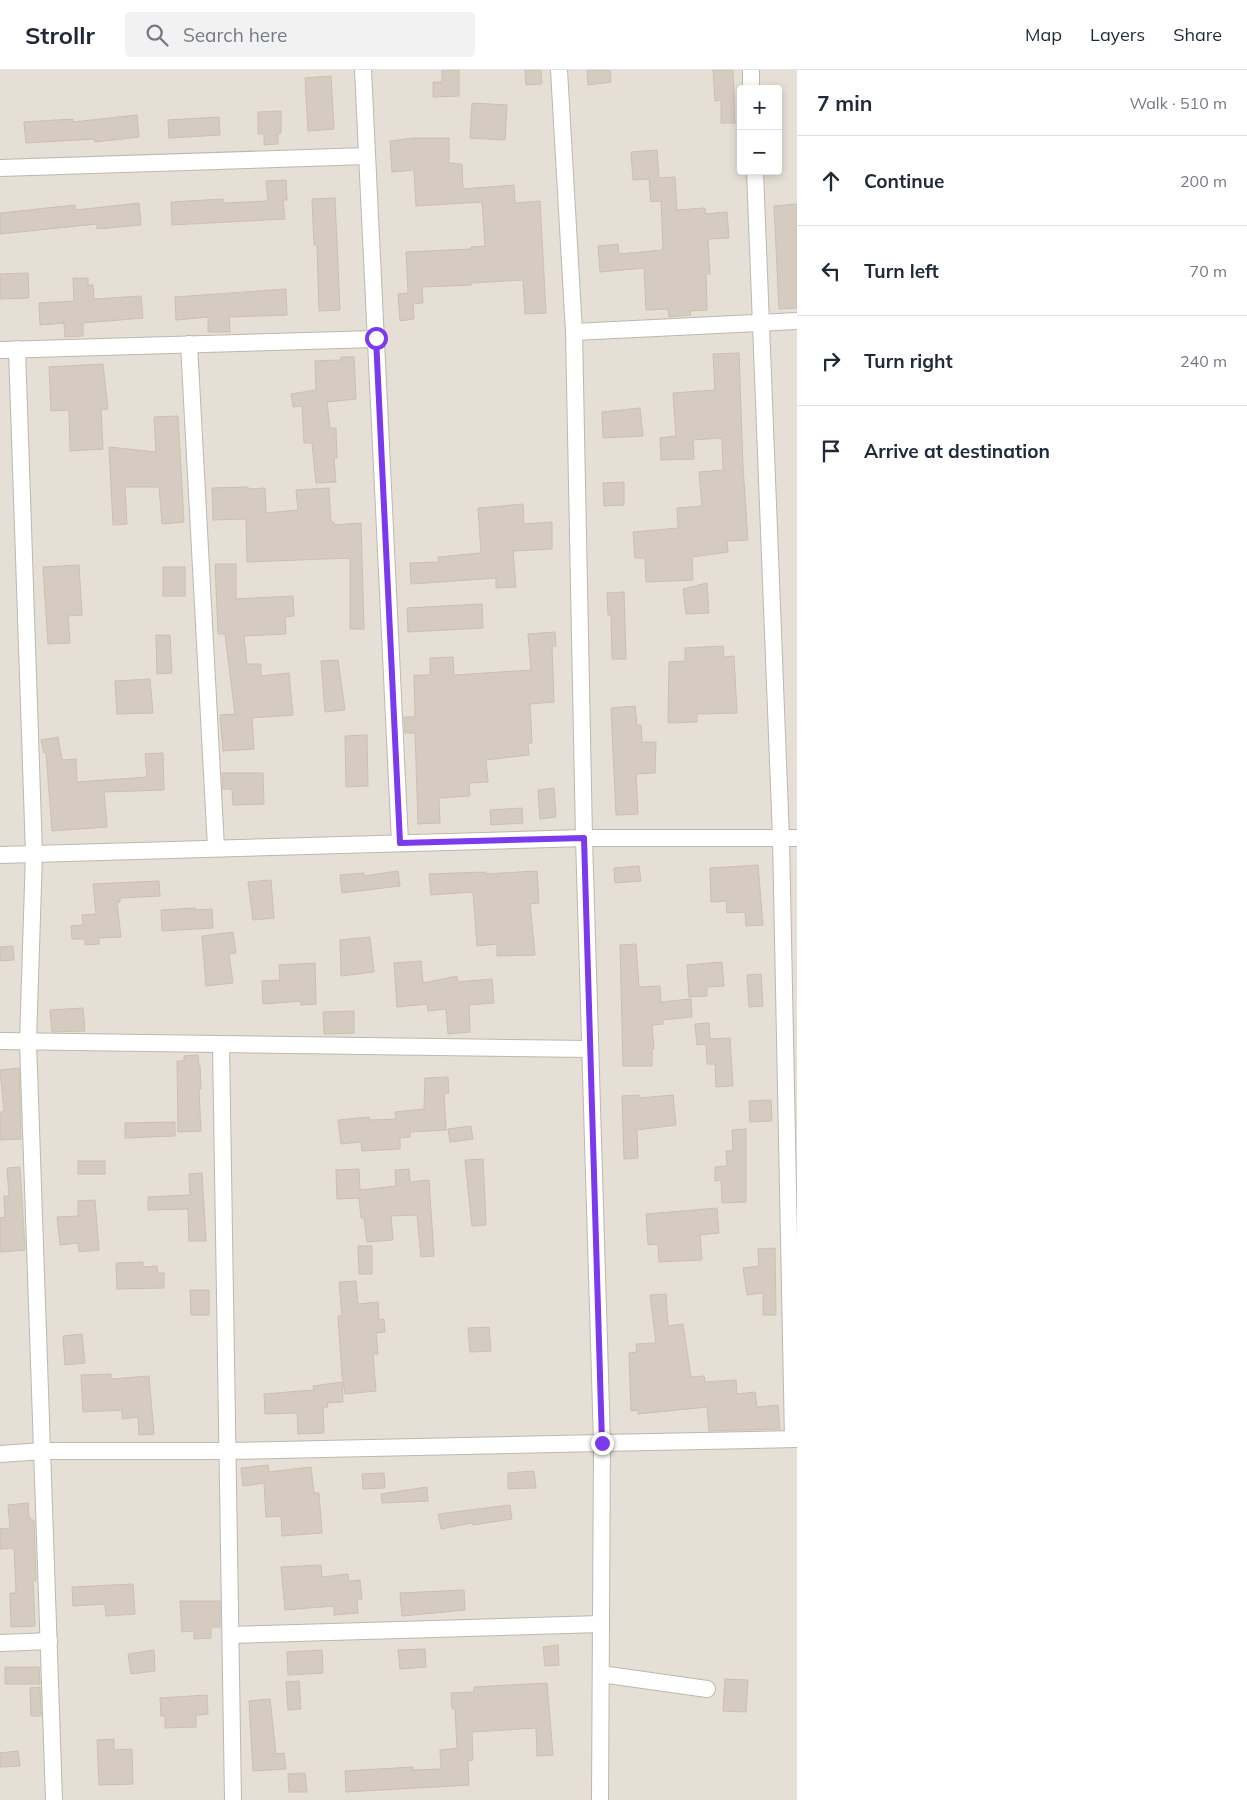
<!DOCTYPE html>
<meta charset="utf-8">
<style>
:root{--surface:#fff;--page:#f2f2f3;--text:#1f2937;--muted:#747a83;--line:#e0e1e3}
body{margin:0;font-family:Mulish,sans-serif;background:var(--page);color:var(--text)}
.controls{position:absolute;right:15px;top:15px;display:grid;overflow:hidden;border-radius:5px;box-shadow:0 2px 8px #0003}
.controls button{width:45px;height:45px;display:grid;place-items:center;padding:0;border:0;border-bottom:1px solid var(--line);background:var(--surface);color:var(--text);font:25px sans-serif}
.stop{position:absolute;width:15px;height:15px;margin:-11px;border:4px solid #7c3aed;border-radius:50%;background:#fff}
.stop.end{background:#7c3aed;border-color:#fff;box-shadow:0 1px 5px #0008}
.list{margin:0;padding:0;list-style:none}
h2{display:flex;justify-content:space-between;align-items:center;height:65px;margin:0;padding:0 20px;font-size:21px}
h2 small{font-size:16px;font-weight:400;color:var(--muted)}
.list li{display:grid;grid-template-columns:32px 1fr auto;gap:15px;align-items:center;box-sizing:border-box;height:90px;padding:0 20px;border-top:1px solid var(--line)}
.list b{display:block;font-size:19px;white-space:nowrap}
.list em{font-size:16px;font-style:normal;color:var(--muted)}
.icon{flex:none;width:28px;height:28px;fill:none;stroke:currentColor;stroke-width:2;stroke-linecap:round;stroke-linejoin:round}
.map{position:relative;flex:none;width:797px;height:1730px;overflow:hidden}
header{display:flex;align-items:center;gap:30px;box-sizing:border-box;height:70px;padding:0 25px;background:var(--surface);border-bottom:1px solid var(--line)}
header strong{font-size:24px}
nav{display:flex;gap:28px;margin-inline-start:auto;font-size:18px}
.search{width:350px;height:45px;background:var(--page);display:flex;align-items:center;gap:12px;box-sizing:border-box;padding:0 18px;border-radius:5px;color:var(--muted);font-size:19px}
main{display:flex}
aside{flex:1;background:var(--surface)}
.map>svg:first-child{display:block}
</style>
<header>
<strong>Strollr</strong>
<div class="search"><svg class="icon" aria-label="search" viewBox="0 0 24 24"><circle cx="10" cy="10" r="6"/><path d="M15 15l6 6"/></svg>Search here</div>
<nav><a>Map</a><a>Layers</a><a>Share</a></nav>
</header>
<main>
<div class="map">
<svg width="797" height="1730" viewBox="0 0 797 1730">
<rect width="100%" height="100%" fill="#f1ede6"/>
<path fill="#e5dfd5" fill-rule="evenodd" d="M0 0H797V1730H0ZM741 19H778V101H741Z"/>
<g fill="#d5cbc0" stroke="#ccc0b0">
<path d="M442 0H459V26L433 27V12H442Z"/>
<path d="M525 0H541L542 14 526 15Z"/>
<path d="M587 0H610L611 12 588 15Z"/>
<path d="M713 0H733L735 53H721V30L715 31Z"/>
<path d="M331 6 334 59 308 61 305 8Z"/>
<path d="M472 33 507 35 505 70 470 68Z"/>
<path d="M281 41V63L278 64V74L264 75V64H258V42Z"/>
<path d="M137 45 139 67 95 72 94 69 26 73 24 52 73 49V52Z"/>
<path d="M219 47 220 65 169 68 168 50Z"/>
<path d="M414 68H449V93L462 94 463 119 514 115 515 133 540 131 546 243 525 244 523 210 471 213V215L422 217 423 233 413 234 414 249 400 251 398 224 408 223 406 182 471 179V177L485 176 482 132 416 136 414 100 392 102 390 71Z"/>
<path d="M657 80 659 108 675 107 677 140 705 138V144L727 142 729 168 708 169 710 204H706L707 240 690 241 691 245 669 247 668 239 646 240 644 198 600 202 598 176 618 174 619 184 663 180 661 131 651 132 649 109 633 110 631 82Z"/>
<path d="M286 110 287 130H283L285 149 172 155 171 132 223 129V133L268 131 266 111Z"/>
<path d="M335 128 340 240 319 241 317 175H314L312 129Z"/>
<path d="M139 133 141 155 97 159V154L0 164V143L75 135 76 140Z"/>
<path d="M797 134V238L779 239 774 136Z"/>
<path d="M28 203 29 228 0 229V204Z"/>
<path d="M73 208H88V215H93L94 229 141 226 143 248 83 253V266L65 267 64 253 40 255 39 233 74 231Z"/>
<path d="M286 219 287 245 229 247 230 262H208V247L176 250 175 227Z"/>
<path d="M739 283 743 397 748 470 727 471 728 482 692 487 693 510 646 512 645 488H635L633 462 678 458 677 438 702 436 699 402 723 400 722 368 693 370 694 389 661 390 660 368 676 366 673 323 715 320 713 284Z"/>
<path d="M341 287H354L356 329 327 332 330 358H336L337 388H334L336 412 316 413 312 373H304L302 336 293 337 291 324 316 320 315 291 341 290Z"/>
<path d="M103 294 108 339 101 340 103 379 70 381 69 340 51 341 49 297Z"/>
<path d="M640 338 643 366 603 368 602 342Z"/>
<path d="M178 346 184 452 162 454 159 417H125L127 454 113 455 109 377 156 382 154 347Z"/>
<path d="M624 412V435L604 436 603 413Z"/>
<path d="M248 417 249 419 265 418 266 443 298 440 296 420 329 418 331 452H334V455L361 453 364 559H350V488L247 492 246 449 213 450 212 418Z"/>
<path d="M523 434 524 454 552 452V479L513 481 516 517 496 518V508L411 514 410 493 439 492 438 487 481 483 478 438Z"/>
<path d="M215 494H236V529L293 526 294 546 285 547 286 564 244 566 247 594H261V606L289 603 293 645 252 648 254 679 223 681 220 645 235 644 225 564H218Z"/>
<path d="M79 495 82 545 68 546 70 573 48 574 43 497Z"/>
<rect x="163" y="497" width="22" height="29"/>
<path d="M707 513 709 543 686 544 683 519Z"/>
<path d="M624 522 626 589H612L611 545H608L607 523Z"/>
<path d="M482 534 483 558 408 562 407 538Z"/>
<path d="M555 562 556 576H552L554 632 530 634 532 673H528L529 685 486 690 488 712 469 713 470 726 439 728 440 753 418 754 415 663H405L404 647H414L415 643 414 605H430V588L453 587 454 605 531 600 528 564Z"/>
<path d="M156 565H170L172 603 157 604Z"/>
<path d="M723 576 724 587 734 586 737 643 697 644V652L668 653 669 592 685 591V578Z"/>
<path d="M338 590 345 640 325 642 321 591Z"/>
<path d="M150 609 153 643 117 644 115 611Z"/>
<path d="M635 636 637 655H641L642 672H656L655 703 636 704 638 744 616 745 611 638Z"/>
<path d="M367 665 368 716 346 717 345 666Z"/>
<path d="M58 667 62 690 76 689 77 712 147 707 145 684 163 683 164 720 104 722 107 757 52 761 46 683H44L41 670Z"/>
<path d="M222 703H263L264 734 233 735 232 719H223Z"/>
<path d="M554 718 556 747 540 749 538 720Z"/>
<path d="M522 738 523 753 491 755 490 740Z"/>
<path d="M758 795 763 855 746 856 745 842 727 843 726 831 711 832 710 798Z"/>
<path d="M639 796 641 811 615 813 614 798Z"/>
<path d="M398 801 400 816 342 823 340 805 364 803V806Z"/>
<path d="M537 801 539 833 530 834 535 885 497 886V874L477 876 473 822 431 825 429 804 486 802V804Z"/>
<path d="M271 810 274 848 253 850 248 812Z"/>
<path d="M159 811 160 826 120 828V832L117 833 121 867 99 868V874L85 875V869H72L71 856 83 855 82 845 96 844 93 814Z"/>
<path d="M195 838V840L212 839 213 858 162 861 161 840Z"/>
<path d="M233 862 236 883 229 884 233 913 206 916 202 866Z"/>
<path d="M370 867 374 902 341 906 340 870Z"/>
<path d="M636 874 639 917 660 916 661 932 691 929 692 947 663 950V954L652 955 654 979H652V996H623L620 875Z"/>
<path d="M13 876 14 890 0 891V877Z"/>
<path d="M421 891 423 913 457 906 458 912 492 909 494 933 469 935 470 962 448 964 446 939 428 941 427 934 397 937 394 893Z"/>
<path d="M722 892 724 916 707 917V926L689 927 687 895Z"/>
<path d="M315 893 316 934 301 935V931L263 934 262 911 280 910 279 895Z"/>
<path d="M761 904 763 936 749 937 747 905Z"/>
<path d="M83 938 85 961 52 962 50 940Z"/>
<path d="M354 941V963L324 964 323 942Z"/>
<path d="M709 953 710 969 730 968 733 1016 716 1017 715 994H707L706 974 697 975 695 954Z"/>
<path d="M198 985 199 996H200L201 1019H199L201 1061 178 1062 177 991H184V986Z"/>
<path d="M19 998 21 1069 0 1070V1042H4L0 1000Z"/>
<path d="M448 1007 449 1023H444L446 1060 410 1062V1067L400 1068V1079L362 1081 361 1072 341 1074 338 1050 369 1047 370 1050 396 1049 395 1042 424 1039 425 1008Z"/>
<path d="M639 1025V1028L673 1025 676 1055 637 1060 638 1088 624 1089 622 1026Z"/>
<path d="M771 1030 772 1051 750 1052 749 1031Z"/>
<path d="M175 1052V1066L125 1068V1053Z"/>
<path d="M471 1056 473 1069 450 1072 448 1059Z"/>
<path d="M746 1059V1132L722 1133 721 1110 715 1111V1097L727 1096 726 1081H733L732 1060Z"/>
<path d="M483 1089 486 1155 472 1156 465 1090Z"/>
<rect x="78" y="1091" width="27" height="13"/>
<path d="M20 1097 25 1180 0 1182V1148L5 1147 4 1126H9L7 1098Z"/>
<path d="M359 1099 360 1120 396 1116 395 1100 409 1099 410 1112 429 1110 434 1186 421 1187 417 1145 391 1146 393 1170 367 1172 364 1148H361L359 1128 337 1129 336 1100Z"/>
<path d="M202 1103 206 1171H189L188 1139 148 1140V1127L190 1125 189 1104Z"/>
<path d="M95 1130 99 1180 79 1182 78 1173 60 1175 57 1147 78 1146V1131Z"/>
<path d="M717 1138 719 1163 700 1165 702 1190 659 1192 658 1174 648 1175 646 1144Z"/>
<path d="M358 1176H372V1204H359Z"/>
<path d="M775 1178 776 1245H763V1223L747 1225 743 1198 759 1196 758 1179Z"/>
<path d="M143 1192V1197L157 1196 158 1203H164V1218L117 1219 116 1193Z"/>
<path d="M356 1211 358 1234 378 1232 379 1250 384 1249 385 1262 376 1263 378 1284H373L376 1321 345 1324 342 1306 338 1246H342L339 1212Z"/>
<path d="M190 1220H209V1245H191Z"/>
<path d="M666 1224 668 1256 683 1254 691 1307 704 1306 705 1312 736 1310 737 1324 755 1322 757 1337 778 1335 780 1359 709 1361 707 1337 638 1344V1340L631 1341 629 1283 637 1282 636 1274 656 1273 650 1225Z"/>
<path d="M489 1257 491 1281 470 1282 468 1258Z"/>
<path d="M82 1264 85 1293 65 1295 63 1266Z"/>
<path d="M111 1304V1309L149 1306 154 1364 139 1365 138 1347 122 1349V1340L83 1342 81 1305Z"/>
<path d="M342 1312 343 1332 327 1333 328 1337H323L324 1363 298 1364 297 1343 265 1344 264 1324 314 1320 313 1316Z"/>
<path d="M268 1395 269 1402 311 1397 314 1423H319L322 1463 282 1466 281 1446 266 1447 264 1413 243 1416 241 1398Z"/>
<path d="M534 1401 536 1418 508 1419V1403Z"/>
<path d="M384 1403 385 1418 363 1419 362 1404Z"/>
<path d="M427 1417 428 1431 382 1433 381 1424Z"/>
<path d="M28 1433 29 1446 31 1450H34L36 1511H33L35 1556 11 1557 10 1523H16L14 1478 0 1479V1459L10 1458 8 1435Z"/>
<path d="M510 1435 512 1449 473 1455 472 1453 441 1459 438 1444Z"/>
<path d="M321 1495 322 1507 348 1504 349 1511 360 1510 362 1529H357L358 1543 334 1545V1536L285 1540 281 1497Z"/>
<path d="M133 1514 135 1544 106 1546 105 1534 73 1536 72 1517Z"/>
<path d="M464 1520 465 1540 402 1546 400 1523Z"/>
<path d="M180 1531H220V1557H211V1568L194 1569V1561L182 1562Z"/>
<path d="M558 1575 559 1595 545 1596 543 1577Z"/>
<path d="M425 1579 426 1597 400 1599 398 1580Z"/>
<path d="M154 1580 155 1601 131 1604 128 1584Z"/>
<path d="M322 1580 323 1603 288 1605 287 1582Z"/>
<path d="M5 1597H39L40 1614H5Z"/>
<path d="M725 1609 748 1610 746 1642 723 1641Z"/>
<path d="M299 1611 301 1639 288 1640 286 1612Z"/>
<path d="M547 1613 553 1685 537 1686 536 1658 472 1662 473 1690 468 1691 469 1715 346 1722 345 1701 413 1697V1700L441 1699 440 1680 457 1678 455 1639H452L451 1623 474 1622V1617Z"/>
<path d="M40 1617 41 1646H31L30 1618Z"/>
<path d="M207 1625 208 1644 196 1645V1657L165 1658V1646H161L160 1628Z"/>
<path d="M270 1629 276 1684 284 1683 286 1699 253 1701 249 1631Z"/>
<path d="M114 1669V1680L132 1679 133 1714 99 1715 97 1670Z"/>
<path d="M18 1681 20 1696 0 1697V1683Z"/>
<path d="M305 1703 307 1722H289L288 1704Z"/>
</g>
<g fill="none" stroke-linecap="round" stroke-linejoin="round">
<g stroke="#bfb7ad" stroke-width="18">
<g id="street">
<path d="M363 0 400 773"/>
<path d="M559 0 574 262 584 768 602 1373 797 1369"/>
<path d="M751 0V19"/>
<path d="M0 98 367 86"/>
<path d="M755 101 781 768 793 1369"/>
<path d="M574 262 797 251"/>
<path d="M189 274 216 778"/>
<path d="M17 279 34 784 28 971 54 1730"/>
<path d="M0 280 376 269"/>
<path d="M0 785 584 768H797"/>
<path d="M0 971 590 979"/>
<path d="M221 974 233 1730"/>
<path d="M0 1384 43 1381H227L602 1373 600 1730"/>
<path d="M231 1565 601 1554"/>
<path d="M0 1573 49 1571"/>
<path d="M601 1604 707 1619"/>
</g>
</g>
<use href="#street" stroke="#fff" stroke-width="16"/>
</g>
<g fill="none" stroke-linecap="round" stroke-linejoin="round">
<path stroke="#7c3aed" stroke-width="6" d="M376 268 400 773 584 768 602 1373"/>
</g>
</svg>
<div class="controls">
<button>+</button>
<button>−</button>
</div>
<div class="stop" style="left:376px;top:268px"></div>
<div class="stop end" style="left:602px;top:1373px"></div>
</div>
<aside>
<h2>7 min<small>Walk · 510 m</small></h2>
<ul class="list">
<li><svg class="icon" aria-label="ahead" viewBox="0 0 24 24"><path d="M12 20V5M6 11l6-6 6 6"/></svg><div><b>Continue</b></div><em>200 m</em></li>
<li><svg class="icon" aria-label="left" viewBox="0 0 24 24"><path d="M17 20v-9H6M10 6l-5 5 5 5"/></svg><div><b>Turn left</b></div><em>70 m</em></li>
<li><svg class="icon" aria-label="right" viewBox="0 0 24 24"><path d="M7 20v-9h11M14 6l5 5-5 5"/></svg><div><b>Turn right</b></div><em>240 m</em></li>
<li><svg class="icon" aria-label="arrive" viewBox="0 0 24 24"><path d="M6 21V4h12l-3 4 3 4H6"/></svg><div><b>Arrive at destination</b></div></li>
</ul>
</aside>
</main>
